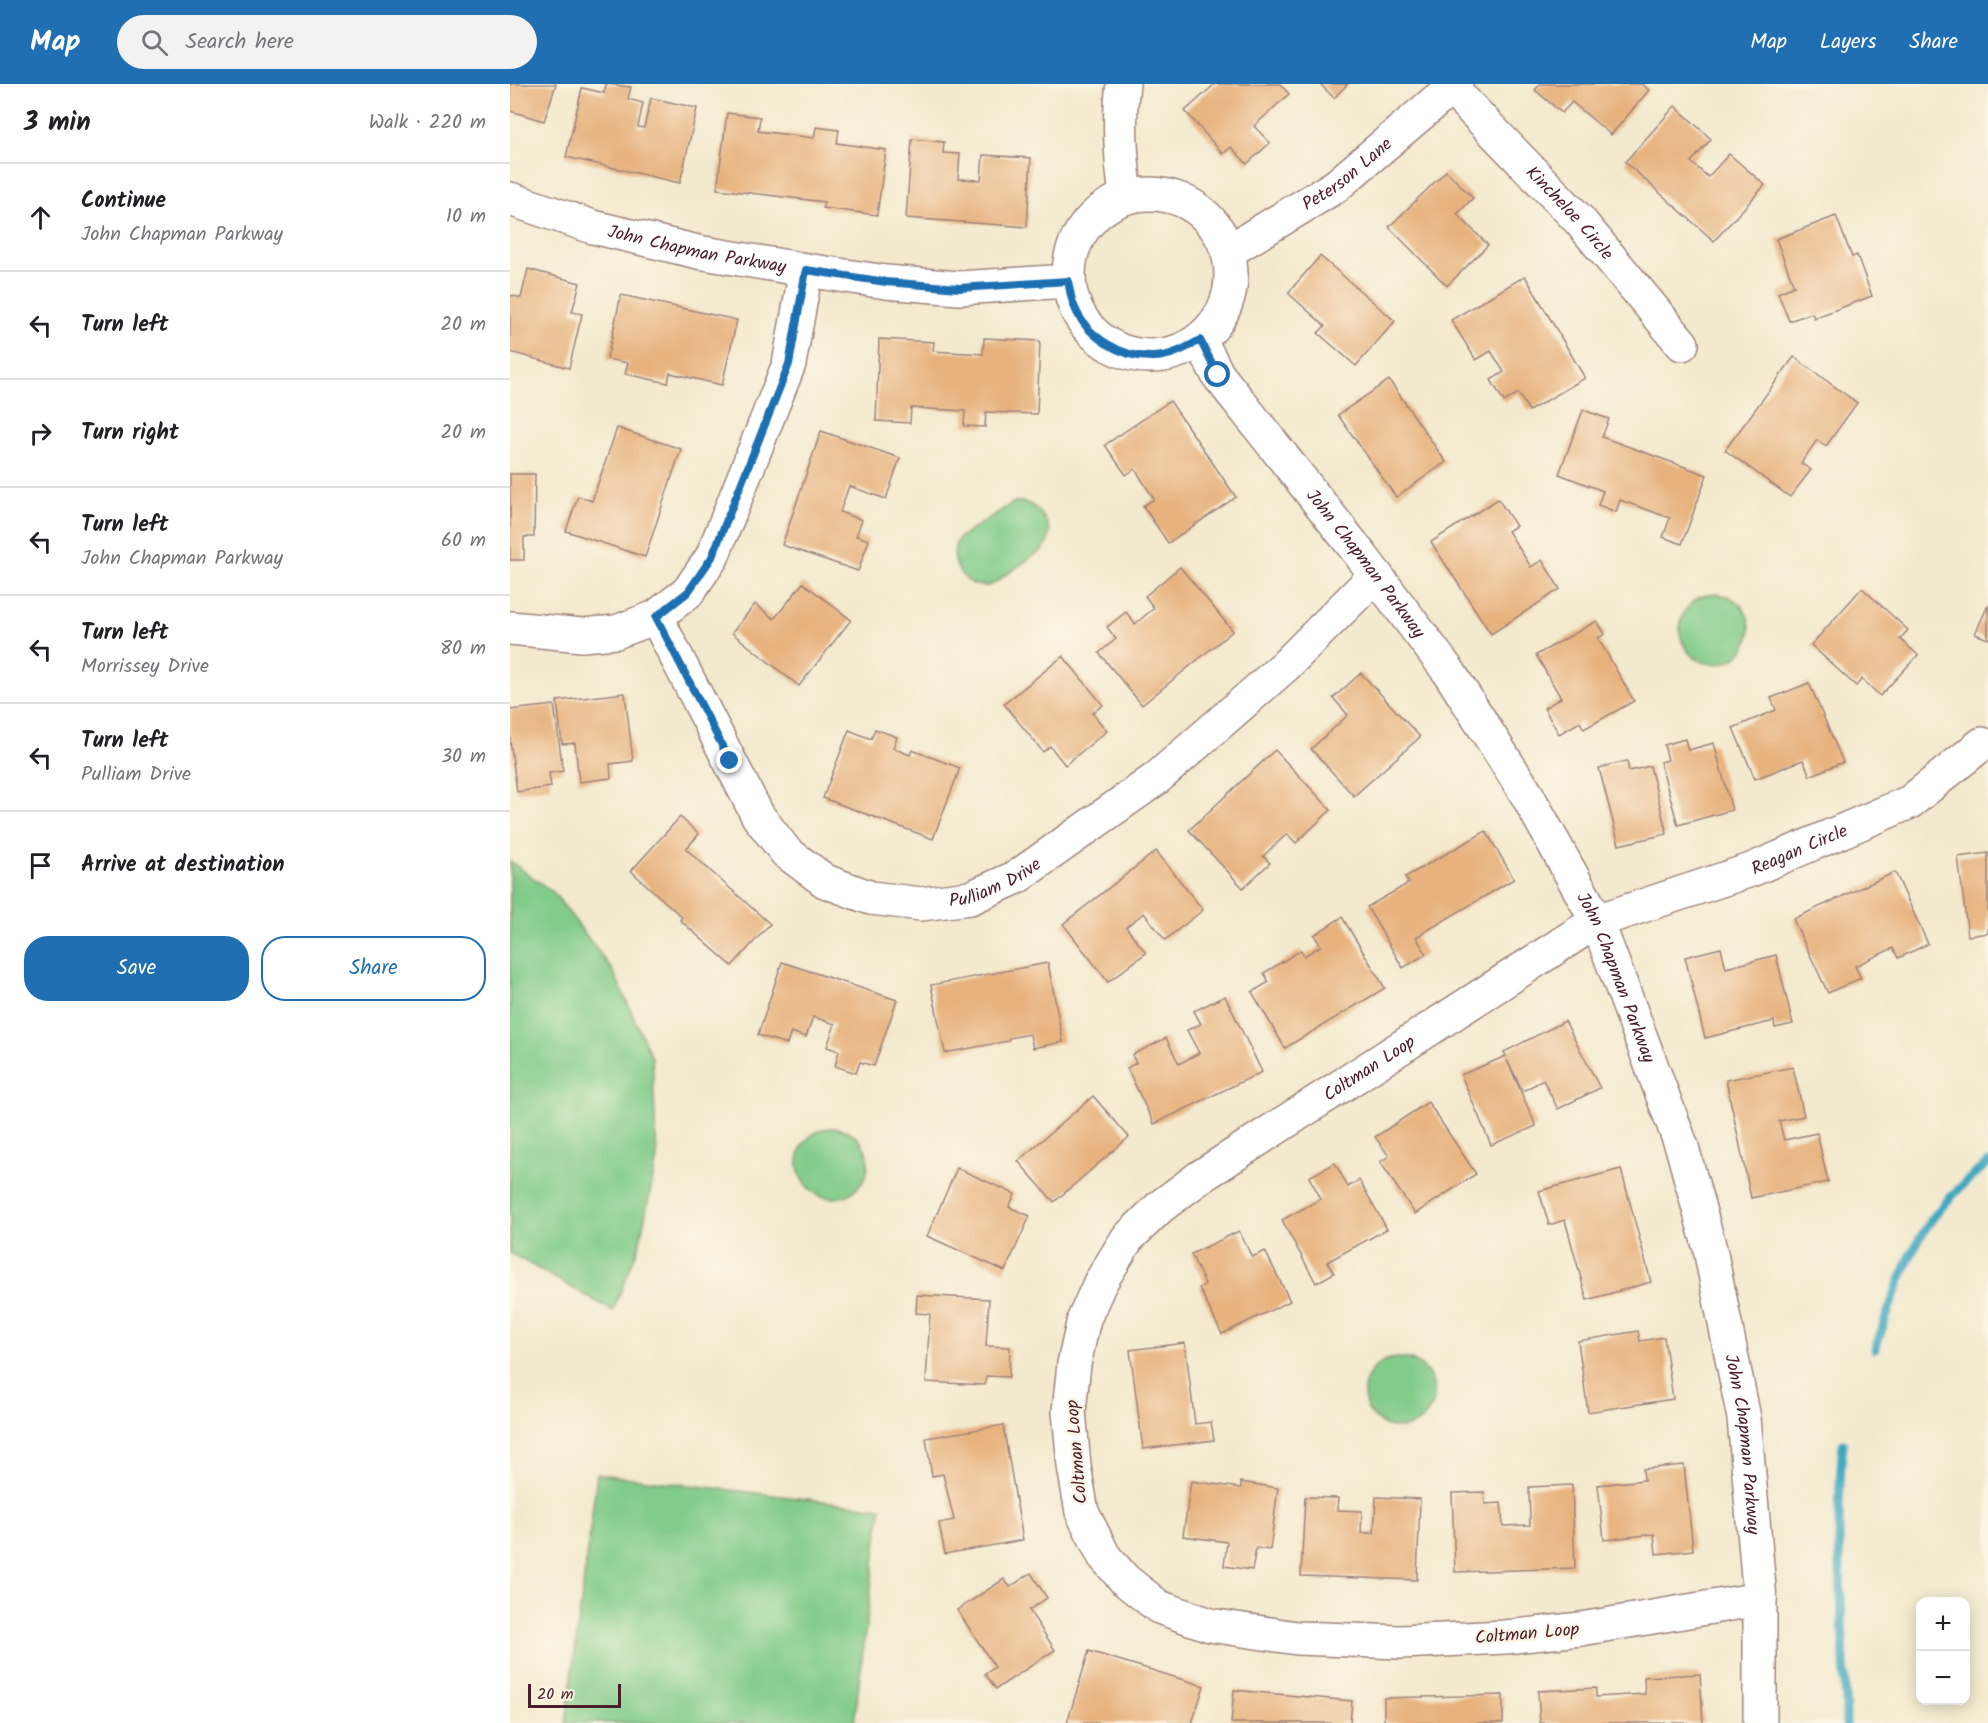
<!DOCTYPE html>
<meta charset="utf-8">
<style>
:root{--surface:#fff;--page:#f2f2f2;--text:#202124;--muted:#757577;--line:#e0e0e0;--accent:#1f6fb2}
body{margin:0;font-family:Kalam,sans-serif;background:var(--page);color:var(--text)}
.controls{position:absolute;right:18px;bottom:18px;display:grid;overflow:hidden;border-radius:12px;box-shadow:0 3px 15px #0003}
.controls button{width:54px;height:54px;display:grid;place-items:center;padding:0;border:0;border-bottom:2px solid var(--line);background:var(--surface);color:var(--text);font:30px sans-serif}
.scale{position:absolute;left:18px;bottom:15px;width:93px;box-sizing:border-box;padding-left:6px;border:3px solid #4a1f2b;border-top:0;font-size:16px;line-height:21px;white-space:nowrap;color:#4a1f2b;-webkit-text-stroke:4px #fcf5e5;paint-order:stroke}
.stop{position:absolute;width:18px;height:18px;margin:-14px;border:4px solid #1f6fb2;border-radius:50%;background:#fff}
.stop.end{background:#1f6fb2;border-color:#fff;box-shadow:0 2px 6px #0008}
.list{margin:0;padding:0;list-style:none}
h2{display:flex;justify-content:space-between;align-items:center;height:78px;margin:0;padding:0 24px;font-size:26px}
h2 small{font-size:20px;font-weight:400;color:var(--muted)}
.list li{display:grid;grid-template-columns:39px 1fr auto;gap:18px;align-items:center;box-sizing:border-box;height:108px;padding:0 24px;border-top:2px solid var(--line)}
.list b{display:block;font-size:22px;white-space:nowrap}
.list p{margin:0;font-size:20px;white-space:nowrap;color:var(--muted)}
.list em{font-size:20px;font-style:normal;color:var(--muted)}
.actions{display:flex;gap:12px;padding:18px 24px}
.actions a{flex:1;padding:14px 0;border:2px solid var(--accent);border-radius:24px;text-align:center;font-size:21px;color:var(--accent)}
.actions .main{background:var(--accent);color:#fff}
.icon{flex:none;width:33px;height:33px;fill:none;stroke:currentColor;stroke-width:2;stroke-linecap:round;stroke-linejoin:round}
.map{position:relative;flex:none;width:1478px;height:1639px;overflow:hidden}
header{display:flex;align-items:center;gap:36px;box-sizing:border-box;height:84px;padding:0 30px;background:var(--accent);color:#fff}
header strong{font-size:28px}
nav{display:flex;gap:33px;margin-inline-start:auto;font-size:21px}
.search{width:420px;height:54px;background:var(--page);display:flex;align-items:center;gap:15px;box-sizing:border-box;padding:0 21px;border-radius:33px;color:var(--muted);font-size:22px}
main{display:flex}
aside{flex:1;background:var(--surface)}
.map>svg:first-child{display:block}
</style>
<header>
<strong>Map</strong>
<div class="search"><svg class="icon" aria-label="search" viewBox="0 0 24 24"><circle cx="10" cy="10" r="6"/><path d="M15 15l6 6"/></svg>Search here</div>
<nav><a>Map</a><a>Layers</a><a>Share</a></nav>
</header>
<main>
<aside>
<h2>3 min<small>Walk · 220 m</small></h2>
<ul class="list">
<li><svg class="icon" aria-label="ahead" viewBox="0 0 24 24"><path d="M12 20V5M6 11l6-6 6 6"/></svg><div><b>Continue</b><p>John Chapman Parkway</p></div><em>10 m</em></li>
<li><svg class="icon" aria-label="left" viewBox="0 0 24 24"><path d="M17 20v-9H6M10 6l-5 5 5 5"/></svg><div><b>Turn left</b></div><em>20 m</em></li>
<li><svg class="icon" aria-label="right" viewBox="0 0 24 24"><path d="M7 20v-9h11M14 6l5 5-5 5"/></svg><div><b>Turn right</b></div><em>20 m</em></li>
<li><svg class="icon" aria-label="left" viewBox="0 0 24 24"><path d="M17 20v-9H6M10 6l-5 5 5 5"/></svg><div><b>Turn left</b><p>John Chapman Parkway</p></div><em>60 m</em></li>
<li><svg class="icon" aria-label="left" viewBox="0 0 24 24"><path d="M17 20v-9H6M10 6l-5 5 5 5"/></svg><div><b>Turn left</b><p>Morrissey Drive</p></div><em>80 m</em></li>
<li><svg class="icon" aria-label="left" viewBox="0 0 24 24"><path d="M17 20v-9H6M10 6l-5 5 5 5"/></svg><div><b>Turn left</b><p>Pulliam Drive</p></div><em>30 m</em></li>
<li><svg class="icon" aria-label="arrive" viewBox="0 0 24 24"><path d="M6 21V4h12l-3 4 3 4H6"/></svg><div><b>Arrive at destination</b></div></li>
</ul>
<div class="actions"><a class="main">Save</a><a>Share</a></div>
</aside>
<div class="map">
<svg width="1478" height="1639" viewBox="0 0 1478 1639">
<rect width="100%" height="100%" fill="#fcf5e5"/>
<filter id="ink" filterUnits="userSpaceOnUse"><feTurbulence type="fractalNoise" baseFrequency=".0167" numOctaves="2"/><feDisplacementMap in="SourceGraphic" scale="12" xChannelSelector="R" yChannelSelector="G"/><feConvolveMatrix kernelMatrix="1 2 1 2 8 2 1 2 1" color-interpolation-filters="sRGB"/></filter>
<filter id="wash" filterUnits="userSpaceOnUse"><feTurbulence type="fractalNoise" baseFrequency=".008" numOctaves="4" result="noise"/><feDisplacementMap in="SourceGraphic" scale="24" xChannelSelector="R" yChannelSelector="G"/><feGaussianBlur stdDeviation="1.35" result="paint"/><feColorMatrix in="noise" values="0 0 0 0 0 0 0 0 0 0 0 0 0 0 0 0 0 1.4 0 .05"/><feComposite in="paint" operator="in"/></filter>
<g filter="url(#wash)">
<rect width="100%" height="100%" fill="#f3e9ce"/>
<g fill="#82cc8a" stroke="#66765a" stroke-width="1.5">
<path d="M504 418C523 416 534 430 540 447L537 460 532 466 481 501C455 508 435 476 449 454Z"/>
<circle cx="1205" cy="545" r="35"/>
<path d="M0 777 44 809 103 887 142 974 147 1074 129 1162 103 1227 0 1169Z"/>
<circle cx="323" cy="1079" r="35"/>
<circle cx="889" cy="1309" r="35"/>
<path d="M87 1390 371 1424 344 1639H56Z"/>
</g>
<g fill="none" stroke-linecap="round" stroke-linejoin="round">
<g stroke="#40a8c1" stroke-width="9">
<path d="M1365 1265C1380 1223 1394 1176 1420 1138 1433 1119 1460 1093 1478 1079"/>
<path d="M1333 1360C1323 1453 1335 1546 1336 1639"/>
</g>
</g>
<g id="blocks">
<g fill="#e7b27e">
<path d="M0 0H46L34 37 0 27Z"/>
<path d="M96 0 121 3 118 15 133 19 128 43 134 44 141 14 187 24 170 99 56 73 72 4 94 9Z"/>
<path d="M705 0H770L779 10 744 42 760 59 737 80 721 63 713 70 675 27Z"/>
<path d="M810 0H838L824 14Z"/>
<path d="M1030 0H1132L1139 6 1101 51 1062 18 1052 29 1025 6Z"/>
<path d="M1165 22 1201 55 1181 78 1198 93 1219 70 1255 101 1204 157 1115 78Z"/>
<path d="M217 29 250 33 248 47 304 54 306 43 329 46 327 59 376 66 367 131 313 124 314 118 207 105Z"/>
<path d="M402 55 434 58 433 69 450 70 448 95 471 96 473 71 521 74 517 143 396 134Z"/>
<path d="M936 87 963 114 947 130 978 161 937 202 879 143Z"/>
<path d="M1326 132 1342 173 1347 171 1362 212 1304 234 1302 229 1279 237 1268 209 1284 202 1266 155Z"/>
<path d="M810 172 885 237 846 282 808 249 815 242 778 209Z"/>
<path d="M18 185 70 199 62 228 72 230 59 284 0 268V211L11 214Z"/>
<path d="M1015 192 1075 294 1019 327 1008 309 994 318 981 296 994 288 981 267 966 276 941 236Z"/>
<path d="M111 211 227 236 212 301 160 289 158 299 115 290 118 279 97 275Z"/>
<path d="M474 254 530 257 527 330 476 328 475 343 454 342 455 327 401 324 400 339 366 337 369 255 424 258 423 267 473 270Z"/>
<path d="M1284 273 1347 319 1316 362 1307 356 1291 379 1301 386 1280 413 1215 366Z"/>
<path d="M879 296 936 378 886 413 828 331Z"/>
<path d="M660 317 726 413 658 459 633 422 644 415 625 385 616 391 595 361Z"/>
<path d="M1073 326 1099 335 1092 353 1197 391 1172 460 1153 453 1160 434 1110 416 1106 428 1088 421 1093 407 1049 390Z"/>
<path d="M107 344 171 365 135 473 56 447 68 412 82 417Z"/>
<path d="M311 347 390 374 376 415 339 402 330 428 352 436 346 452 359 456 348 487 272 461Z"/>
<path d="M0 390H25L24 453H14V476H0Z"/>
<path d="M988 415 1006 442 998 447 1021 483 1032 476 1050 505 981 550 921 458Z"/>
<path d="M670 483 723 547 632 621 589 569 606 555 597 543 616 528 625 540 644 524 635 512Z"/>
<path d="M293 499 341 536 289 602 222 549 245 520 264 535Z"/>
<path d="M1352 504 1398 546 1390 555 1408 571 1370 612 1352 595 1346 602 1301 561Z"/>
<path d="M1478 521V555L1465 550Z"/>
<path d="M1087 537 1095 550 1088 554 1124 617 1074 645 1070 638 1049 650 1034 624 1051 614 1026 571Z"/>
<path d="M553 572 593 621 582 629 597 647 555 681 540 662 533 668 494 620Z"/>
<path d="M851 589 910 653 844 712 801 665 838 631 823 614Z"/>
<path d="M1299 599 1333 678 1300 692 1293 676 1245 695 1223 644 1266 626 1261 614Z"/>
<path d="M115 609 123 677 100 680 101 694 69 698 65 659 52 660 47 617Z"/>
<path d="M44 621 53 687 39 689 41 703 7 708 0 656V626Z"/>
<path d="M365 645 387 653 383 664 400 671 402 666 450 684 423 755 313 714 339 646 361 655Z"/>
<path d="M1175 655 1178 666 1204 659 1222 726 1168 741 1150 678 1158 676 1154 661Z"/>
<path d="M765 666 821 726 786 759 777 750 753 772 760 779 733 804 679 746Z"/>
<path d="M1117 677 1119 687 1140 682 1157 750 1109 761 1089 684Z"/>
<path d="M170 733 189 750 176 765 260 840 222 882 170 836 172 833 121 787Z"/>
<path d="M976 747 1004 795 906 853 916 870 893 884 857 823 899 799 895 793Z"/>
<path d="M646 767 693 826 655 856 634 829 616 843 636 869 598 898 553 840Z"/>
<path d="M1478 769V849L1458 852 1448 773Z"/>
<path d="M1385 788 1418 860 1388 874 1383 864 1345 882 1351 894 1318 909 1283 835Z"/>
<path d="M832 833 875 904 775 964 742 908 759 898 754 889 791 866 794 872 811 862 804 851Z"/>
<path d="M1211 864 1216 884 1266 871 1283 940 1265 944 1264 937 1195 954 1175 873Z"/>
<path d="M272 878 387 916 364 982 350 978 346 989 325 982 329 967 317 963 325 940 303 933 296 953 281 948 277 960 248 951Z"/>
<path d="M538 879 553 958 523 964 520 950 499 954V957L435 969 421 901Z"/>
<path d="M715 912 752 988 644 1040 617 984 626 979 622 971 656 954 669 980 689 969 677 946 691 940 684 927Z"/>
<path d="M1055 937 1090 1004 1048 1025 1033 996 1013 1007 997 976 1026 1042 981 1061 951 991 996 972 994 968Z"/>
<path d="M1283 983 1294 1032 1269 1037 1274 1056 1307 1049 1318 1098 1241 1114 1216 996Z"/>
<path d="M583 1012 619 1053 544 1118 508 1077Z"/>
<path d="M918 1018 966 1090 905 1130 870 1078 879 1072 865 1053Z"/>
<path d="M825 1079 838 1103 849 1096 877 1145 817 1178 824 1189 806 1199 772 1136 811 1115 799 1093Z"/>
<path d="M447 1084 505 1110 499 1123 520 1132 495 1187 417 1152Z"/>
<path d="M1111 1085 1141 1198 1077 1216 1055 1136 1039 1141 1029 1107Z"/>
<path d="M729 1147 742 1173 755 1167 780 1217 712 1250 689 1204 695 1200 681 1170Z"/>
<path d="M407 1211 479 1215 476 1262 500 1263 499 1293 476 1292 475 1301 416 1298 420 1230 406 1229Z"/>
<path d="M1128 1247 1130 1257 1154 1253 1163 1315 1078 1328 1068 1257Z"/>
<path d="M675 1259 685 1340 701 1338 704 1356 633 1365 620 1266Z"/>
<path d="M493 1341 513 1456 435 1470 429 1439 444 1436 433 1390 422 1392 416 1354Z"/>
<path d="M1174 1381 1183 1466 1146 1470 1144 1450 1094 1456 1088 1401 1134 1396 1133 1385Z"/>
<path d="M681 1397 731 1404V1398L768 1404 760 1466 746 1464 742 1486 714 1482 717 1458 673 1452Z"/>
<path d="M1062 1401 1065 1484 945 1488 942 1409 974 1408 975 1420 991 1419 993 1442 1020 1441 1019 1403Z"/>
<path d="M795 1413 828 1414 827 1426 852 1427 851 1449H864L866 1413 910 1415 907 1496 791 1492Z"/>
<path d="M521 1489 537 1514 519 1526 545 1566 486 1605 475 1590 485 1583 447 1526 494 1495 500 1503Z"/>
<path d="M579 1567 694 1602 682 1639H557Z"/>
<path d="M1190 1590 1193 1639H1030L1028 1607 1086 1604V1613L1135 1610 1134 1593Z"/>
<path d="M724 1606 842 1617 840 1639H721Z"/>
<path d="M993 1611V1639H874V1614Z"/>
</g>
</g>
</g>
<g filter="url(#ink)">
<use href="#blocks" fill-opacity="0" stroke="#9e847c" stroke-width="1.5"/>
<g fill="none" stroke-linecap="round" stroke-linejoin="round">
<g stroke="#9e847c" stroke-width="36">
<g id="street">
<path d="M613 0C608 37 611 76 616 112"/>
<path id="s1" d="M942 5 1069 136 1172 260"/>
<circle cx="640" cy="191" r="81"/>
<path id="s2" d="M0 115 83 143 188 168 296 186 376 198 449 204 558 197"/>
<path id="s3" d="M719 167 826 102 946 0"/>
<path id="s4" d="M690 256 708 291 850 470 939 588 1016 709 1087 837 1172 1063 1200 1165 1234 1334 1250 1515V1639"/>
<path id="s5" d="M146 533 248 732 276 768 315 797 361 814 411 820 460 814 507 793 647 694 775 582 866 491"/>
<path d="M0 544 72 551 106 548 146 533 178 508 202 473 279 280 296 186"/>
<path id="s6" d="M1250 1515 1071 1545 995 1553 891 1558 787 1554 700 1541 649 1523 615 1496 594 1472 572 1428 564 1382 559 1327 564 1280 574 1235 590 1199 617 1155 650 1123 690 1093 1087 837 1241 786 1400 718 1472 660"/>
</g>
</g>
<use href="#street" stroke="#fff" stroke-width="33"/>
</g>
</g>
<g fill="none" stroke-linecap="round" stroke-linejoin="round" filter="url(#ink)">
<path stroke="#1f6fb2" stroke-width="8" d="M220 677 146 533 178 508 202 473 279 280 296 186 376 198 449 204 558 197C560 206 561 216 565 224 577 253 612 274 643 273 660 273 676 264 690 256L708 291"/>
</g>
<g text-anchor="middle" stroke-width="5" stroke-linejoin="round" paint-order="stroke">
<g font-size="18" fill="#4a1f2b" stroke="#fcf5e5">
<text dy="6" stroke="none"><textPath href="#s3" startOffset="141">Peterson Lane</textPath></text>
<text dy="6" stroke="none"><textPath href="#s1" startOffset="171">Kincheloe Circle</textPath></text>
<text dy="6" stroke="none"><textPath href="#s2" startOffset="194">John Chapman Parkway</textPath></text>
<text dy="6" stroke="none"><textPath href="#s4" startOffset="279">John Chapman Parkway</textPath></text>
<text dy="6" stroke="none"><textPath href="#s6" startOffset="1802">Reagan Circle</textPath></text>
<text dy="6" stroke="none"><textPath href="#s5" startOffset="495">Pulliam Drive</textPath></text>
<text dy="6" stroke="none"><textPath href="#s4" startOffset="765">John Chapman Parkway</textPath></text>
<text dy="6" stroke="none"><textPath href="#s6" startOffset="1316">Coltman Loop</textPath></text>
<text dy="6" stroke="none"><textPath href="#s4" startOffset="1251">John Chapman Parkway</textPath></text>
<text transform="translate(566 1368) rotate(-95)" y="6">Coltman Loop</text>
<text transform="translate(1017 1549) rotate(-5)" y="6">Coltman Loop</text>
</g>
</g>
</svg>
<div class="controls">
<button>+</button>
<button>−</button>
</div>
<div class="scale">20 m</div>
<div class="stop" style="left:708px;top:291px"></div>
<div class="stop end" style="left:220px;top:677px"></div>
</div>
</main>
